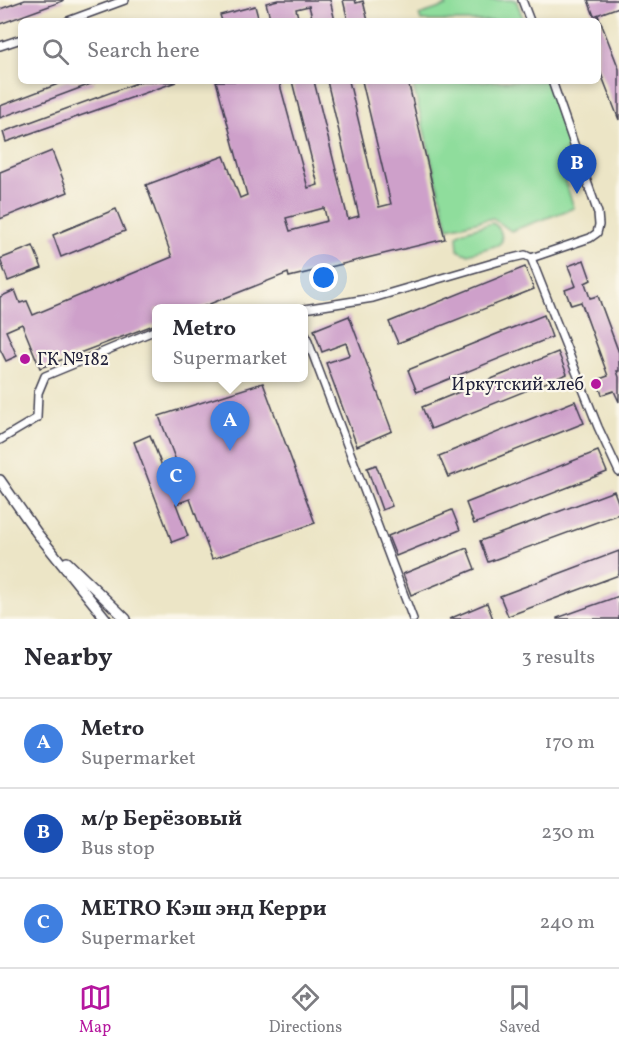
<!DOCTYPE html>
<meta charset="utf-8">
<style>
:root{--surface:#fff;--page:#f2f2f3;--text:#2b2b33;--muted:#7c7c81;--line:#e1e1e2;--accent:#b5179e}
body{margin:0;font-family:Vollkorn,serif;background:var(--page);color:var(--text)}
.you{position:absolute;left:324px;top:278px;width:21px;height:21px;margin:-15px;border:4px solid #fff;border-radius:50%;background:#1a73e8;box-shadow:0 0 0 9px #1a73e833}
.badge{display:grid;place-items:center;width:39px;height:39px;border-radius:50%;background:var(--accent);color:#fff;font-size:20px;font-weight:700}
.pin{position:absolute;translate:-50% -50px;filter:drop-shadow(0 2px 3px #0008)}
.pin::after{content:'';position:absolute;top:32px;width:21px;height:18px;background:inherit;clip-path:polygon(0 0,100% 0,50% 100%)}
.popup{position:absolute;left:152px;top:304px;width:156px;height:78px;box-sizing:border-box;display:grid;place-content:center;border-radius:9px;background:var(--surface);filter:drop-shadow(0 2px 4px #0005);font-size:20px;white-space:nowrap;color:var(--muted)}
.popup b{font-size:22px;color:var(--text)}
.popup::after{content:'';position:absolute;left:50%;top:100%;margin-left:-12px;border:12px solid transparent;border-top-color:var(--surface)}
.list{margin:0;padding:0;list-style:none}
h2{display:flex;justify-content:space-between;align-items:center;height:78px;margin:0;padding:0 24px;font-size:26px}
h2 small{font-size:20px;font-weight:400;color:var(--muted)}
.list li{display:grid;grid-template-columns:39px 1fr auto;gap:18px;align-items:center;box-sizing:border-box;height:90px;padding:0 24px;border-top:2px solid var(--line)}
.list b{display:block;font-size:22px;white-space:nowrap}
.list p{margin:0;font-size:20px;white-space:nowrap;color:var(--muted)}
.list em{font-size:20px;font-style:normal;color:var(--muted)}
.icon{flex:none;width:33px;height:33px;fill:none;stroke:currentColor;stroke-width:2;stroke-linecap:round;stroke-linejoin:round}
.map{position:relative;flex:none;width:619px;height:619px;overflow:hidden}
.search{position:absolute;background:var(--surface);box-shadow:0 3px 9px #0003;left:18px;right:18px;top:18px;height:66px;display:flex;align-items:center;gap:15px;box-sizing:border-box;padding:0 21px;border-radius:9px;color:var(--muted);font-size:22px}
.sheet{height:348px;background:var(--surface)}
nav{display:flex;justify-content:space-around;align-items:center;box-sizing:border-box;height:84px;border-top:2px solid var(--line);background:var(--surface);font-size:16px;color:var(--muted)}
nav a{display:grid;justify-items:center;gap:3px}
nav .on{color:var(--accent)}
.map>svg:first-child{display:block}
</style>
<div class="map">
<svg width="619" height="619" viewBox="0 0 619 619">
<rect width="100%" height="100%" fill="#fbf7ec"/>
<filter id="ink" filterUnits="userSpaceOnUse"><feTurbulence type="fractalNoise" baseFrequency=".0167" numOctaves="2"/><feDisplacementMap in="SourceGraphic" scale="12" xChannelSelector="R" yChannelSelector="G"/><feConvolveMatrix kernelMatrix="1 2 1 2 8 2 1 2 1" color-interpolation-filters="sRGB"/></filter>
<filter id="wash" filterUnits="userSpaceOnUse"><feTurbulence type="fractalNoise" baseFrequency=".008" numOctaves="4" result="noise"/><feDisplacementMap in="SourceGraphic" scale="24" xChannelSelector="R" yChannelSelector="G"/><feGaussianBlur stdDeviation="1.35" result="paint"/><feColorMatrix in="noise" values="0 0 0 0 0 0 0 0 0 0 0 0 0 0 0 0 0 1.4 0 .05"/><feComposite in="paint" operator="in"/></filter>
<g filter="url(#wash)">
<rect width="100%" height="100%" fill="#ece5c6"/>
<g fill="#8fdd9c" stroke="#58806c" stroke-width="1.5">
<path d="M444 0H516L524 21H421L419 15 446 6Z"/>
<path d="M412 81H547L568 136 563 174 574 208 511 231 493 218 448 228Z"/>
<path d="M492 223C500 226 502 233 502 241L498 245 468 254 463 253 458 250 457 236 461 232Z"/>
</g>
<g id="blocks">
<g fill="#cea0ca" fill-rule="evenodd">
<path d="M25 0H63V1L0 24V9Z"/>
<path d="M278 0H330L335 21H313L309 6 296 9 299 21H271L266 3Z"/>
<path d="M343 0H355L356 3 363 1 368 21H348Z"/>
<path d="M588 0H619V7L594 16Z"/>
<path d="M255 6 259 21H222L220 15Z"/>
<path d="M598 15 619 69V120L598 66Z"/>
<path d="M66 81 96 82 0 118V106Z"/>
<path d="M142 81 176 82 6 142 3 132Z"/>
<path d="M216 81H279L308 188 318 185 292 81H314L348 219 359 216 327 81H349L379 207 391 204 362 81H408L445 239 289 277 288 273 197 309H156V324L40 368 22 324 6 331 17 356 6 361 0 349V297L15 290 20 303 27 301 33 315 172 257 146 185 224 156 240 198 247 195ZM324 208 327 221 290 231 286 218Z"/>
<path d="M52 151 68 192 0 219V172Z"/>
<path d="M116 209 125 231 61 257 53 235Z"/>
<path d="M33 246 42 268 8 281 0 259Z"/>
<path d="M584 260 591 280 585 283 590 298 598 296 619 353V371H617L619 377V402L614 391 602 395 597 380 608 376 581 302 571 305 565 290 576 286 568 266Z"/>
<path d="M525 267 534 289 398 343 389 322Z"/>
<path d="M544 315 552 337 417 392 408 370Z"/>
<path d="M349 316 392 431 357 446 326 363 350 355 346 343 322 352 314 330Z"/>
<path d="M558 352 567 374 431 429 422 407Z"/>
<path d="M263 383 315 523 212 559 190 499 176 504 188 536 172 542 134 442 150 435 167 479 181 474 159 416Z"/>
<path d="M575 401 584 423 448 477 439 456Z"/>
<path d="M598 451 607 472 474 524 466 503Z"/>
<path d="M376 465 392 506 382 510 367 468Z"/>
<path d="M614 491 619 505V514L488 562 480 541Z"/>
<path d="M452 510 460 530 396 556 388 536Z"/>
<path d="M467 548 475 569 411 595 403 574Z"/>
<path d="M619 551V575L508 616 500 596Z"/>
<path d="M619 596V619H557V618Z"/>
<path d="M487 603 493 619H449Z"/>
</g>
</g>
</g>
<g filter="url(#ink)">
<use href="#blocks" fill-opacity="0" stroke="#403f50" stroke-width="1.5"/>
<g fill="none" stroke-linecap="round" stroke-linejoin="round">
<g stroke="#403f50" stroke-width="10">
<g id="minor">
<path d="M522 0 530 21"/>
<path d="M68 21 125 0"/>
<path d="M0 46 21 39"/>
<path d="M531 258 590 238 597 233 599 225 598 213 552 81"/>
<path d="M304 309 373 298 500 261 525 255 531 258 598 427 619 472"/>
<path d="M304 331 413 619"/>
<path d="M0 440 37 418 38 393 45 376 156 330"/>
</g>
</g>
<g stroke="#403f50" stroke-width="12">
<g id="secondary">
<path d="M0 480 37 533 106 619"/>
<path d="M67 562 126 619"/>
</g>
</g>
<use href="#minor" stroke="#fff" stroke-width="7"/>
<use href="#secondary" stroke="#fff" stroke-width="9"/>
</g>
</g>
<g fill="#b5179e" stroke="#fbf7ec" stroke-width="2">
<circle cx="25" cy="359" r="6"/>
<circle cx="596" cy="384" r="6"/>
</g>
<g text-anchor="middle" stroke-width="4.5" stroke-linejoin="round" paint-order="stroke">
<g font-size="18" fill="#22223b" stroke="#fbf7ec" text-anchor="start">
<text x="37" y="365">ГК №182</text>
<text x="584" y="390" text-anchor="end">Иркутский хлеб</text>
</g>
</g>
</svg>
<div class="you"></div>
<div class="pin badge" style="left:230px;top:451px;background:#3f7fe0">A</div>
<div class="popup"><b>Metro</b>Supermarket</div>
<div class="pin badge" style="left:577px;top:194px;background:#1a4fb4">B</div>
<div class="pin badge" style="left:176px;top:507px;background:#3f7fe0">C</div>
<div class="search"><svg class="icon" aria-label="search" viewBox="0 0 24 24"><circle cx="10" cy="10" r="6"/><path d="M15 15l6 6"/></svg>Search here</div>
</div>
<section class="sheet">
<h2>Nearby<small>3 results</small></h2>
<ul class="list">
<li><span class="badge" style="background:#3f7fe0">A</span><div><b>Metro</b><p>Supermarket</p></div><em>170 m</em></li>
<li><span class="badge" style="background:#1a4fb4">B</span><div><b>м/р Берёзовый</b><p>Bus stop</p></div><em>230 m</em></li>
<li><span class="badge" style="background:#3f7fe0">C</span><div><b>METRO Кэш энд Керри</b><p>Supermarket</p></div><em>240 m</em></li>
</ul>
</section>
<nav>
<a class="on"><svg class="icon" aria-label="map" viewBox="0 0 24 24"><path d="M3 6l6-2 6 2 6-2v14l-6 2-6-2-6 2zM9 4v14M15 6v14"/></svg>Map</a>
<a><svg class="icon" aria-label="directions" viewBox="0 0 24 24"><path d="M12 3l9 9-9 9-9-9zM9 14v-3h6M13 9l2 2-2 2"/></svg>Directions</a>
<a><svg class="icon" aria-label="saved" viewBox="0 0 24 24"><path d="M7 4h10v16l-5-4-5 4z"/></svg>Saved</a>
</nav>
